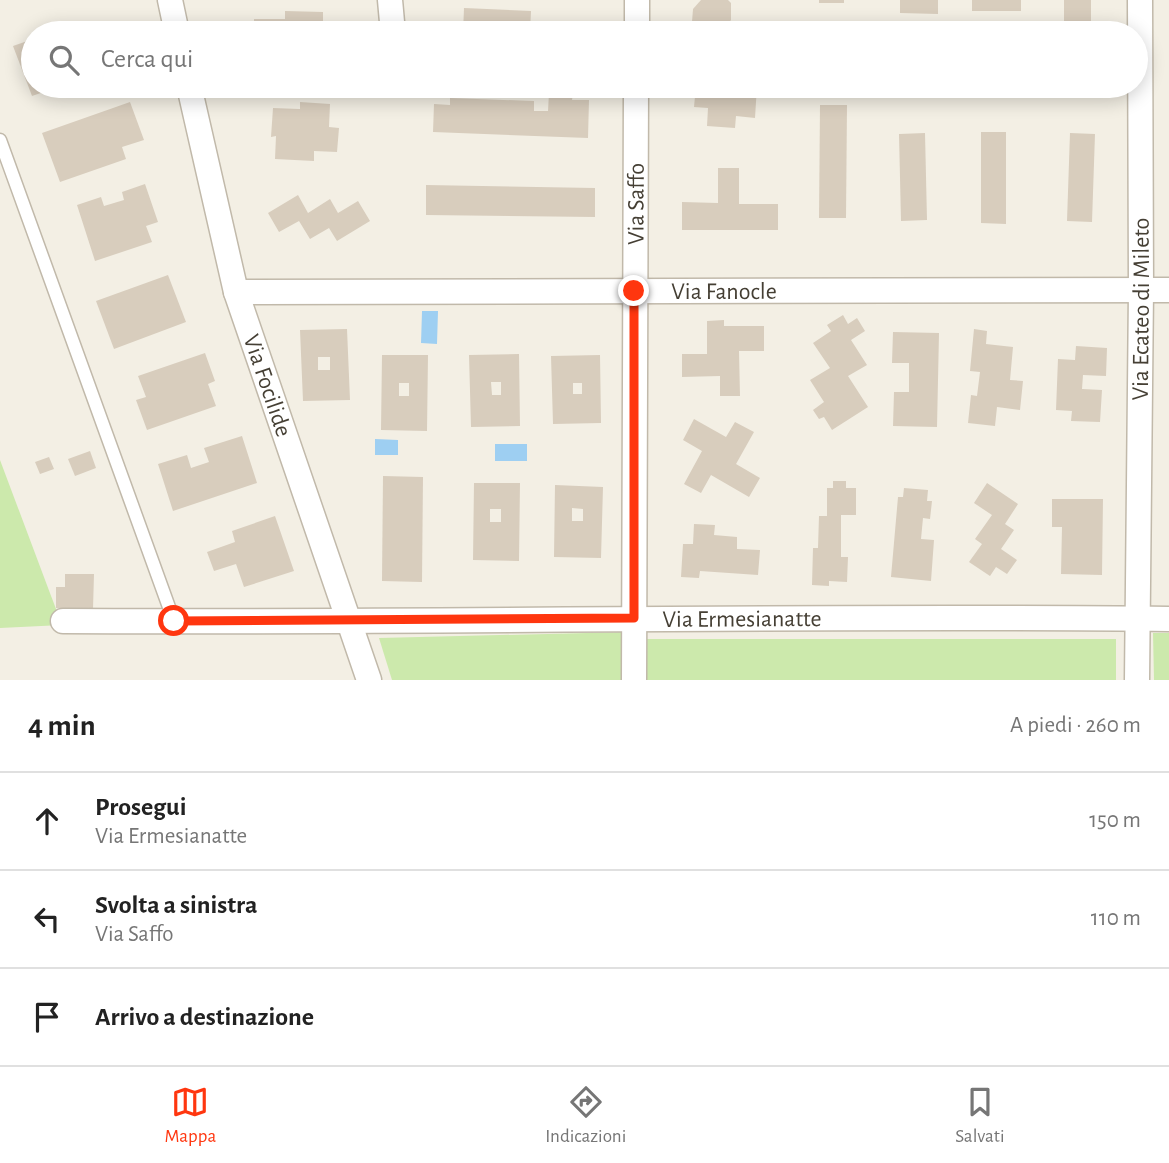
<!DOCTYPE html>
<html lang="it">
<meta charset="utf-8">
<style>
:root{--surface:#fff;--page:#f2f2f2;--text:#222;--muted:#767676;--line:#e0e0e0;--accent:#ff360f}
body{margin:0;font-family:"Alegreya Sans",sans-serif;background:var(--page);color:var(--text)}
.stop{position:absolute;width:21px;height:21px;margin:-16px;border:5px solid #ff360f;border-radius:50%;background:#fff}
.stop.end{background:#ff360f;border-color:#fff;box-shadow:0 2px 7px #0008}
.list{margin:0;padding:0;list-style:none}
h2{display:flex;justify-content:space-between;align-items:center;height:91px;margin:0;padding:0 28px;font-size:30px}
h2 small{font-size:23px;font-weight:400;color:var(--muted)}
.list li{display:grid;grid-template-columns:46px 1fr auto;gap:21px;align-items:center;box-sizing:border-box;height:98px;padding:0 28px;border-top:2px solid var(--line)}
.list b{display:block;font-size:26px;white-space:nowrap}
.list p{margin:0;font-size:23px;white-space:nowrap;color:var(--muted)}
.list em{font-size:23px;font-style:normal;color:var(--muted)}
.icon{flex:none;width:38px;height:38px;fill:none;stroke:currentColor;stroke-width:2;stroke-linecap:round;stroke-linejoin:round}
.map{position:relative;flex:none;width:1169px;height:680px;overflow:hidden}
.search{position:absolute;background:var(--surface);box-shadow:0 4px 18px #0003;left:21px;right:21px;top:21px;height:77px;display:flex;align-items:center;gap:18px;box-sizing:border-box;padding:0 24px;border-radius:38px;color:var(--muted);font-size:26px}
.sheet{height:385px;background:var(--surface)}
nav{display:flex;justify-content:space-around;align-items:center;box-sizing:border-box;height:98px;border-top:2px solid var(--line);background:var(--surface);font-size:19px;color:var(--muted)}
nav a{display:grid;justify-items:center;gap:4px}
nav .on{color:var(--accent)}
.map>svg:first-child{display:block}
</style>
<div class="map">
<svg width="1169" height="680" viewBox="0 0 1169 680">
<rect width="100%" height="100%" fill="#f3efe4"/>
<g fill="#cce9ac">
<path d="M0 460 62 625 0 628Z"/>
<path d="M627 632 628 680H392L379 638Z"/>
<path d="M1153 633H1169V680H1154Z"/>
<rect x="647" y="639" width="469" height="41"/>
</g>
<g fill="#9ecff2">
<path d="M422 311H438L437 344 421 343Z"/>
<path d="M375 439 398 440V455H375Z"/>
<rect x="495" y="444" width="32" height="17"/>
</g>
<g fill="#d8cdbd" fill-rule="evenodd">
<path d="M701 0H728L731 3V20L722 32H703L692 22 693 9Z"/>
<rect x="819" y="0" width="25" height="3"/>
<path d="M900 0H938V14L900 13Z"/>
<rect x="972" y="0" width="49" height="11"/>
<rect x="1064" y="0" width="27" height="33"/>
<path d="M464 8 531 11 530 33H463Z"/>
<path d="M285 11 323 12V33H254V19H285Z"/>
<path d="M67 27 69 33H50Z"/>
<path d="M99 27 101 33H83Z"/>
<path d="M33 39V86H61L32 96 13 46Z"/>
<path d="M696 86H757L755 118 736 116 735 128 707 126 708 108 694 107Z"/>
<path d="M549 93 573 94 572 100H589L588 138 433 132 434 104 450 105V98L534 101V111H548Z"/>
<path d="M130 102 144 140 122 147 126 159 60 182 42 133Z"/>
<path d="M300 102 330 104 329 127 339 128 337 152 314 151V161L275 159 276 136 271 137 273 108 300 109Z"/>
<path d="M820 105H847L846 218H819Z"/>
<path d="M981 132H1006V224L981 223Z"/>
<path d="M925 133 927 220 901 221 899 134Z"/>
<path d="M1070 133 1095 134 1092 222 1067 221Z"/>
<path d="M718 168H739V204H778V230H682V202L718 203Z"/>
<path d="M145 184 158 222 146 226 152 242 95 261 77 205 101 197 104 206 124 200 122 192Z"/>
<path d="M426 185 595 188V217L426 215Z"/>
<path d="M298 195 308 213 330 199 338 213 358 201 370 221 337 241 329 228 310 239 299 221 279 232 268 213Z"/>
<path d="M168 275 186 322 114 349 96 301Z"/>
<path d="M843 315 848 324 857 318 865 331 851 340 867 365 848 376 868 407 832 430 824 417 819 419 813 410 824 402 810 380 830 368 813 343 831 331 827 325Z"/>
<path d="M724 320V326H764V351H739L740 396H720V376L682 377V354H707V321Z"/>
<path d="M347 329 350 400 303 401 300 330ZM318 357H330V370H318Z"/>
<path d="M974 329 987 331 986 344 1013 347 1010 380 1023 381 1020 410 997 407 995 426 968 423 971 395 977 396 980 372 970 371Z"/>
<path d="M893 332 939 333 937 427 893 426 894 392H909V363H892Z"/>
<path d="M1076 346 1107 348 1106 376 1083 375 1082 389 1102 390 1100 422 1071 421 1072 411 1056 410 1058 359 1075 360Z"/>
<path d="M205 353 215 381 208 384 216 406 147 430 136 400 146 397 138 376Z"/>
<path d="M519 354 520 426 471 427 469 355ZM491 382H501V395H492Z"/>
<path d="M382 355H428L427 431 381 430ZM399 383H409V396H399Z"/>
<path d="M600 355 601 423 553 424 551 356ZM573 383H582V394H573Z"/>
<path d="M694 419 726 437 735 422 754 432 736 464 760 478 749 497 711 475 701 493 684 484 702 451 683 440Z"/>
<path d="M242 436 257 483 173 511 158 464 187 455 191 468 209 462 204 448Z"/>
<path d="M90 451 96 468 75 476 68 459Z"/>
<path d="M49 457 54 469 40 474 35 462Z"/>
<path d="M383 476 423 477 422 582 382 581Z"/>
<path d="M833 481H846V488H856V515H841V557H848L847 582 829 581V586L812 585 813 548H818L819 516H827V488H833Z"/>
<path d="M474 483H520L519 561 473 560ZM490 509H501V522H490Z"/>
<path d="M987 483 1018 504 1005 524 1014 530 1001 549 1017 560 1007 574 996 567 990 576 969 562 982 544 975 539 992 515 974 503Z"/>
<path d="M555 485 603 487 601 558 554 557ZM572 508 583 509V521H572Z"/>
<path d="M904 488 928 490 927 501H932L930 519 923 518 921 539 934 540 931 581 891 577 898 497H903Z"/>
<path d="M1052 499H1103L1102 575 1061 574 1062 527H1052Z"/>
<path d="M275 516 294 571 244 587 236 564 214 571 207 552 235 542 232 531Z"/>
<path d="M694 524 715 525 714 535 737 537V549L760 550 758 575 700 571 699 578 681 577 683 544H693Z"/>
<path d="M65 574H94L93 609 56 608V587H65Z"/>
</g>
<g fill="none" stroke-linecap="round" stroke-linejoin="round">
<g stroke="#c1b9aa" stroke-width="15">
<path id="lane" d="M0 140 174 621"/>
</g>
<g stroke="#c1b9aa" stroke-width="27">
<g id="street">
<path d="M170 0 177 33"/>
<path d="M390 0 393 33"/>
<path d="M637 33V0"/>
<path id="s1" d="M189 86 236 292 369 680"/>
<path id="s2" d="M236 292 1169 290"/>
<path id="s3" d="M63 621C431 623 800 615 1169 619"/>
<path id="s4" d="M634 680 636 86"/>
<path id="s5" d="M1137 680 1141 290 1140 0"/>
</g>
</g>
<use href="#lane" stroke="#fff" stroke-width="12"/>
<use href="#street" stroke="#fff" stroke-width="24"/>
</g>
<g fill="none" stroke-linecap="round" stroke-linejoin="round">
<path stroke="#ff360f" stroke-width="9" d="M174 621 634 618V291"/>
</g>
<g text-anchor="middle" stroke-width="6" stroke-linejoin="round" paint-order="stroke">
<g font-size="24" fill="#453f34" stroke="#fff">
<text dy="8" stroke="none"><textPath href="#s4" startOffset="476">Via Saffo</textPath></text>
<text dy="8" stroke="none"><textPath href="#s2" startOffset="488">Via Fanocle</textPath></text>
<text dy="8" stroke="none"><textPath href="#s5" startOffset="371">Via Ecateo di Mileto</textPath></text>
<text dy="8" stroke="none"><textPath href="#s1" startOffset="310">Via Focilide</textPath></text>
<text dy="8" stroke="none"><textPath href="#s3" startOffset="679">Via Ermesianatte</textPath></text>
</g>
</g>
</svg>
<div class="stop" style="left:174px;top:621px"></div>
<div class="stop end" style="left:634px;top:291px"></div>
<div class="search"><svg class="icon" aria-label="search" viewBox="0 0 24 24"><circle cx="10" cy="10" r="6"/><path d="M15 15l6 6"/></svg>Cerca qui</div>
</div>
<section class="sheet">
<h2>4 min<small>A piedi · 260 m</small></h2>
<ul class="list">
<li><svg class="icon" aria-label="ahead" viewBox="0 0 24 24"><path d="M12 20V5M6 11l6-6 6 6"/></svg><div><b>Prosegui</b><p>Via Ermesianatte</p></div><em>150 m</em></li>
<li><svg class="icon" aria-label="left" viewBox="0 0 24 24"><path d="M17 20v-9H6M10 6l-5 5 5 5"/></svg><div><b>Svolta a sinistra</b><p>Via Saffo</p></div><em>110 m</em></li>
<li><svg class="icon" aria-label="arrive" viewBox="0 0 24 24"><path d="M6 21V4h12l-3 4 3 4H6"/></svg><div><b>Arrivo a destinazione</b></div></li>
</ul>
</section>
<nav>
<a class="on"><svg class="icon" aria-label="map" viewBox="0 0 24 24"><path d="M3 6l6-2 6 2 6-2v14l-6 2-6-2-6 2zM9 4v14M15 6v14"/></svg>Mappa</a>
<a><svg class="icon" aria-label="directions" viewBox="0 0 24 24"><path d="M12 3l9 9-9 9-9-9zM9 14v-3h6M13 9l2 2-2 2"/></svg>Indicazioni</a>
<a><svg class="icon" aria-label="saved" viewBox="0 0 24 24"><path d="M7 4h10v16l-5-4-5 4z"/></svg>Salvati</a>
</nav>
